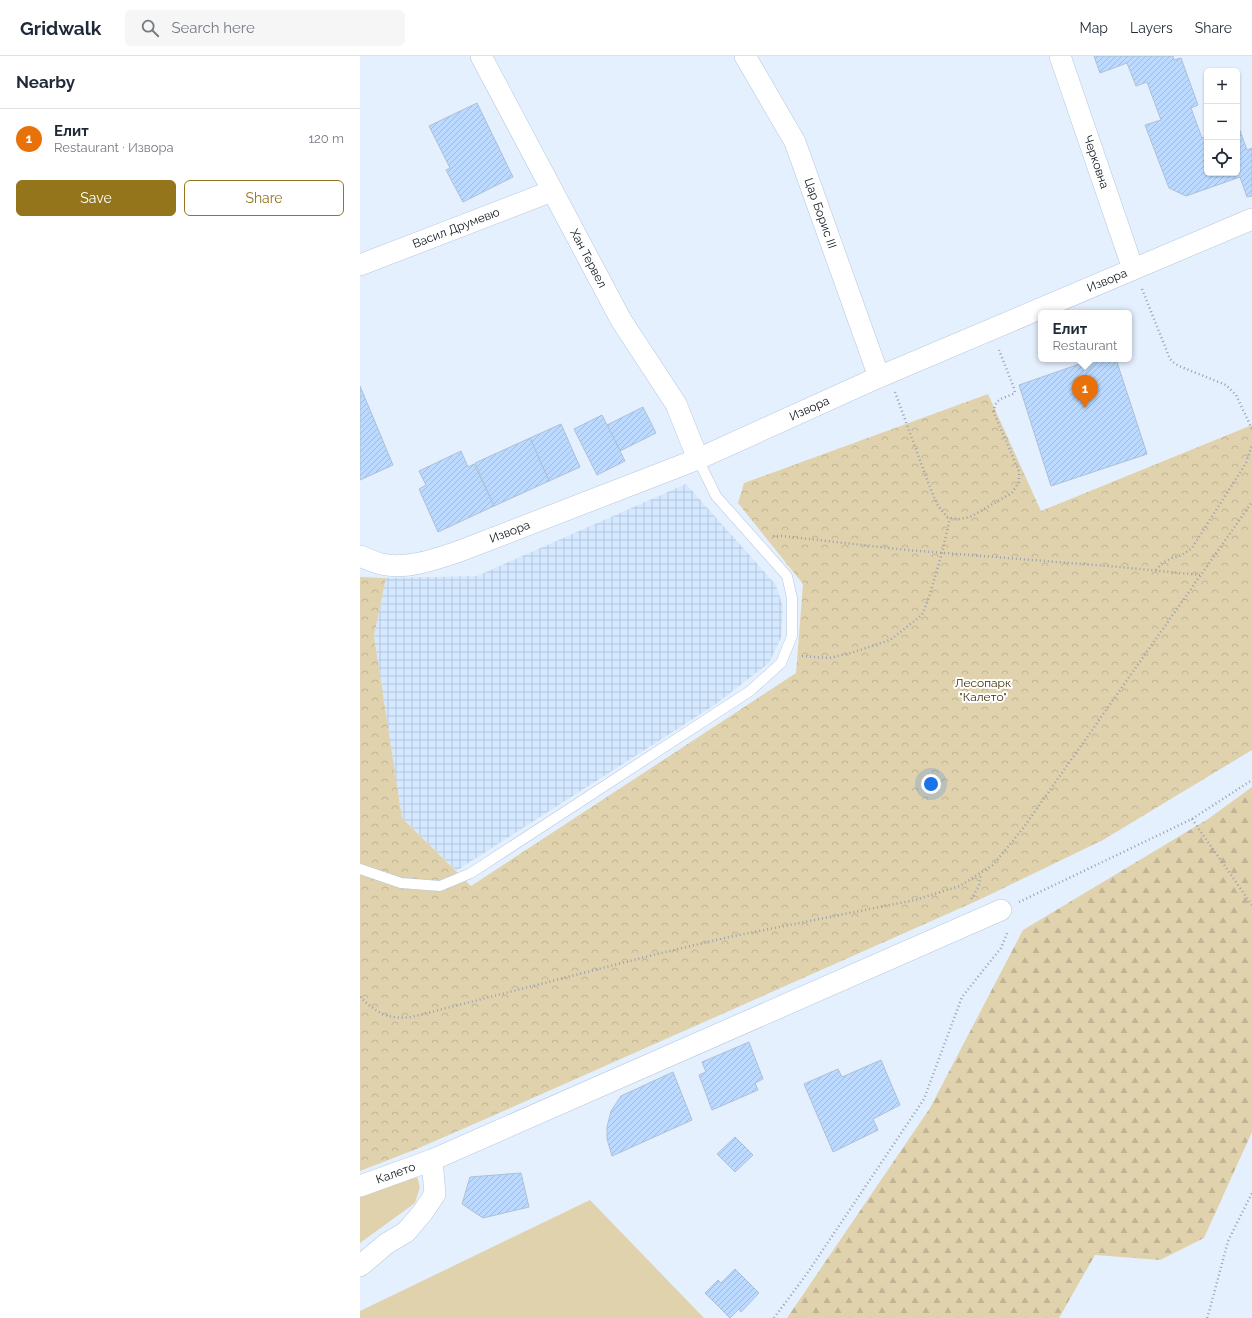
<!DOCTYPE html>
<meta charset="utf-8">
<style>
:root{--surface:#fff;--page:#f6f6f7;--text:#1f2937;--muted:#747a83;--line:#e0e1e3;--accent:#94751c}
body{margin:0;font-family:Raleway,sans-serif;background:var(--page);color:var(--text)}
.controls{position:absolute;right:12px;top:12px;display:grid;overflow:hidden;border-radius:6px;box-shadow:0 1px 3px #0004}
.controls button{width:36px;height:36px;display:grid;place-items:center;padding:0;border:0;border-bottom:1px solid var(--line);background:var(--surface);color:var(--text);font:20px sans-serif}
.you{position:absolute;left:571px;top:728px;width:14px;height:14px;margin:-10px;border:3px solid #fff;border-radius:50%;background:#1a73e8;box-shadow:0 0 0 6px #1a73e833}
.badge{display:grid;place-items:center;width:26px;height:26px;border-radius:50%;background:var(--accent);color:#fff;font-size:13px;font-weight:700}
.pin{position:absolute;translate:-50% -33px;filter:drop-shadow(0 1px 2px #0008)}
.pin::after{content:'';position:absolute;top:21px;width:14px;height:12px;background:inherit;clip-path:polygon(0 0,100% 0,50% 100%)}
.popup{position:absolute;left:678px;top:254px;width:94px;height:52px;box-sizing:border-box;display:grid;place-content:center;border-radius:6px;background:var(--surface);filter:drop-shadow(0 1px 3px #0005);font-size:13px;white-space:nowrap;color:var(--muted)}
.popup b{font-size:15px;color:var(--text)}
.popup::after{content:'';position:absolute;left:50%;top:100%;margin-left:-8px;border:8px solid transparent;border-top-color:var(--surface)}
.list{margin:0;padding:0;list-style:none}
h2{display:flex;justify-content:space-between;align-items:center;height:52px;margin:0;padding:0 16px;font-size:17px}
h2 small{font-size:13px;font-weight:400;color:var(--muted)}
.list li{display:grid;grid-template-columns:26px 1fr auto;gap:12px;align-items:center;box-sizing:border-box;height:60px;padding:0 16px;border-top:1px solid var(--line)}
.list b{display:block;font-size:15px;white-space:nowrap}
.list p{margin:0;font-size:13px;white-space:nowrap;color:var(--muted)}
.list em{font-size:13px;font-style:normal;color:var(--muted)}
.actions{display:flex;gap:8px;padding:12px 16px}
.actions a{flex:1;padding:9px 0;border:1px solid var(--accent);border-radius:6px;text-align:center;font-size:14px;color:var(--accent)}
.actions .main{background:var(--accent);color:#fff}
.icon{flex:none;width:22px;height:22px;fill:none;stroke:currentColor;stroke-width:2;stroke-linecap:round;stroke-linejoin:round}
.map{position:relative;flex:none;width:892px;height:1262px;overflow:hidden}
header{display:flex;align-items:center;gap:24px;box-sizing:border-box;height:56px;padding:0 20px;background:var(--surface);border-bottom:1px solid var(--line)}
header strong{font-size:19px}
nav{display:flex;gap:22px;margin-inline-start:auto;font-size:14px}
.search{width:280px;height:36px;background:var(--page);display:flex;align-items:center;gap:10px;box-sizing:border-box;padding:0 14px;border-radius:6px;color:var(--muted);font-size:15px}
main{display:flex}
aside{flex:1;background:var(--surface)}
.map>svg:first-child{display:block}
</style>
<header>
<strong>Gridwalk</strong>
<div class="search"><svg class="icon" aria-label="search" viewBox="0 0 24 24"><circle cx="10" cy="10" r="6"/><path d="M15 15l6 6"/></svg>Search here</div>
<nav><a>Map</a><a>Layers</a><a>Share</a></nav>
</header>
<main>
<aside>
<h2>Nearby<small></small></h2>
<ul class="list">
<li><span class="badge" style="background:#e8710a">1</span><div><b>Елит</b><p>Restaurant · Извора</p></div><em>120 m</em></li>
</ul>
<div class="actions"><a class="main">Save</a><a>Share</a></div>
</aside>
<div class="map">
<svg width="892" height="1262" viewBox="0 0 892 1262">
<defs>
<pattern id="industrial-grid" width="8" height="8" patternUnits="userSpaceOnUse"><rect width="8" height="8" fill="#d4e8ff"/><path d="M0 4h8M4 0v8" fill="none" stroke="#b5c6da"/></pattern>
<pattern id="forest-firs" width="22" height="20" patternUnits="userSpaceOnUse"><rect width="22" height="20" fill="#e1d2ae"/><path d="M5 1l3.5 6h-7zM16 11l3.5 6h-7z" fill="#c0b495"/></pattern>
<pattern id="park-crowns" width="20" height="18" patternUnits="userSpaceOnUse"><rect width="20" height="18" fill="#e1d2ae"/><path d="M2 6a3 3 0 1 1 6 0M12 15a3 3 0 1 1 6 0" fill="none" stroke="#c0b495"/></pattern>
<pattern id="building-hatch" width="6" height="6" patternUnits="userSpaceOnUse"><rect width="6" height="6" fill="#bcdaff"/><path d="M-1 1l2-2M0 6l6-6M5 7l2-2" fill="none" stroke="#a0bada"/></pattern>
</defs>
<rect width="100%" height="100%" fill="#e5f0fe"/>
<path fill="url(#industrial-grid)" d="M326 428 416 529 423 551 421 582 409 607 353 650 96 815 42 762 14 580 26 522 117 520Z"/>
<g fill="#e1d2ae">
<path d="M54 1110 60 1131 55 1147 0 1187V1135Z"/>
<path d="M230 1144 344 1262H0V1255Z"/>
</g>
<path fill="url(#forest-firs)" d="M892 731V1076L844 1182 800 1204 735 1199 699 1262H427L570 1052 663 874 848 763Z"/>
<path fill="url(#park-crowns)" d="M628 338 681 455 892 369V694L743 784 621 843 146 1054 59 1092 0 1115V521L26 522 14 580 42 762 111 830 436 617 443 528 378 447 384 427Z"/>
<g fill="url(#building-hatch)" stroke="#adc0d6">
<path d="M734 0H813L814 4 821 2 838 49 831 52 842 82 847 80V117H877V69H878L887 94 892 92V140L887 141 880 121 826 140 809 132 785 69 801 64 787 26 776 30 767 7 740 17Z"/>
<path d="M117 47 153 121 103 146 86 114 90 112 69 70Z"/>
<path d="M734 303H756L787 398 691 430 659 329Z"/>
<path d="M0 330 33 409 0 424Z"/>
<path d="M283 351 296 377 260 395 247 369Z"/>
<path d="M242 359 265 405 237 419 214 373Z"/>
<path d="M201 368 220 411 189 425 170 382Z"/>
<path d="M170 382 189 425 134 450 115 407Z"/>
<path d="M101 395 108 411 114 408 134 450 78 476 59 433 66 429 59 415Z"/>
<path d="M389 986 403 1023 395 1027 398 1034 352 1054 339 1019 346 1016 342 1006Z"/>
<path d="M521 1004 540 1049 513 1063 518 1074 473 1096 444 1028 478 1013 482 1021Z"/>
<path d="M313 1016 332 1064 252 1100 247 1083V1071L251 1055 261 1040Z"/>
<path d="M375 1081 393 1099 375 1116 357 1098Z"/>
<path d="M161 1117 169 1151 123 1162 102 1148 110 1121Z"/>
<path d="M375 1213 399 1237 381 1256 379 1253 370 1262 345 1237 358 1224 361 1227Z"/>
</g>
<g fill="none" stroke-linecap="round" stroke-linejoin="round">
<g stroke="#b4c6dd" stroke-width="11">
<path id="lane" d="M0 813 41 827 80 830 111 817 390 635 421 607 432 580V542L427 520 356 440 338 403"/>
</g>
<g stroke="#b4c6dd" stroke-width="22">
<g id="street">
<path id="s1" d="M121 0 261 264 316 348 338 403"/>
<path id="s2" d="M385 0 435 86 519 321"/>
<path id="s3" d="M700 0 773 213"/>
<path id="s4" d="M0 209 192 135"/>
<path id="s5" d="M0 500C7 503 14 506 21 508 47 514 76 503 100 495L338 403 519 321 892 163"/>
<path id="s6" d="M0 1130 72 1104 641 854"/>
<path d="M0 1210 26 1188 46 1176 63 1156 75 1138 72 1104"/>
</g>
</g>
<g stroke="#98a1ad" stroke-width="2.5" stroke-dasharray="1 3" stroke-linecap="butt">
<path d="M782 233 810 303 814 307 819 310 866 329 876 339 892 373"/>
<path d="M535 336 569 429 578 450 587 461 595 463H600L610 461 652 437 659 426V415L634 357C634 342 643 343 655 337L654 332 639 294"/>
<path d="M413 480H422L547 494 760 511 840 519"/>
<path d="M796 514 802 507 812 502 822 499 832 492 886 407 892 389"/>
<path d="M442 600 469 602 491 597 530 584 562 559 569 541 582 497 590 462"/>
<path d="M832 763 892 849"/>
<path d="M611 843 619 830 621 818"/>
<path d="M659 846 832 763 892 724"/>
<path d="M0 941C17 957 28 964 52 961L293 899 369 881 555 844 600 830 633 809 664 771 892 446"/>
<path d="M414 1262 446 1219 564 1043 602 941 641 892 648 875"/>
<path d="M847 1262 849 1256 868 1185 892 1137"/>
</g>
<use href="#lane" stroke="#fff" stroke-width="10"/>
<use href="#street" stroke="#fff" stroke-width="21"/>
</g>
<g text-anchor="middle" stroke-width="4" stroke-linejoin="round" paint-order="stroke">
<g font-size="12" fill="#0f161d" stroke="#fff">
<text dy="4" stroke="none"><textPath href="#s3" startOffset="112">Черковна</textPath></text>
<text dy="4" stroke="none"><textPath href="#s2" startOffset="175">Цар Борис III</textPath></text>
<text dy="4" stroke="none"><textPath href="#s4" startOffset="103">Васил Друмевю</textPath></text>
<text dy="4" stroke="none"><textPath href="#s1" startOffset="229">Хан Тервел</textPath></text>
<text dy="4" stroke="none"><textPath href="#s5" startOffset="805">Извора</textPath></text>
<text dy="4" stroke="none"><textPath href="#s5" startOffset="481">Извора</textPath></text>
<text dy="4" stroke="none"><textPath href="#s5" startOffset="157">Извора</textPath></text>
<text dy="4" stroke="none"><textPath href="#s6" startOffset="38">Калето</textPath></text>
</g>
<g font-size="12" fill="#3c2f0b" stroke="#fff">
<text x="623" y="631">Лесопарк<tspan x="623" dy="14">"Калето"</tspan></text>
</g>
</g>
</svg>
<div class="controls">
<button>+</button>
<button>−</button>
<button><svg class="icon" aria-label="locate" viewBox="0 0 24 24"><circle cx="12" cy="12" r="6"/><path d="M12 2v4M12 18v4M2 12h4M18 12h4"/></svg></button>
</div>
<div class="you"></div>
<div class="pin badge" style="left:725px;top:352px;background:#e8710a">1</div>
<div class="popup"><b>Елит</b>Restaurant</div>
</div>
</main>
